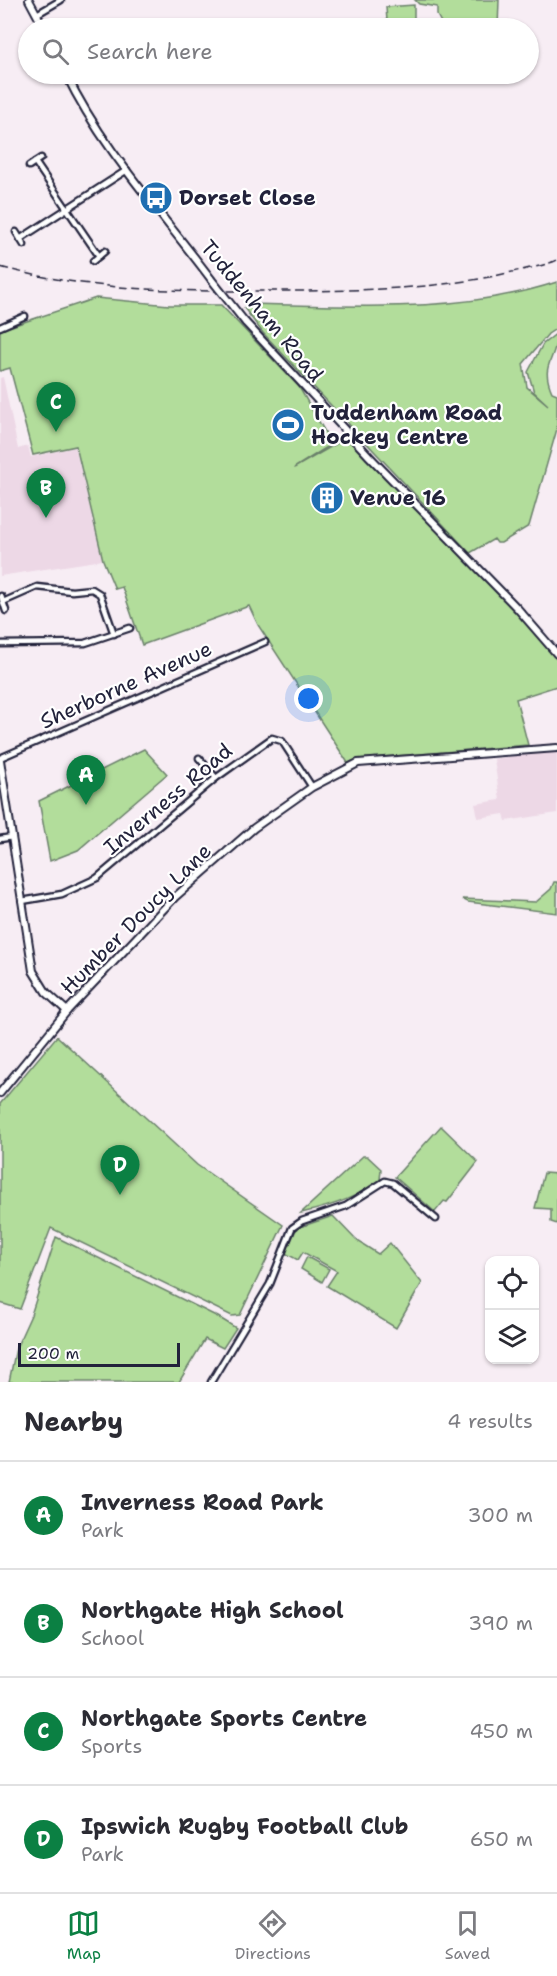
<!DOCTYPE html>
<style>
:root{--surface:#fff;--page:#f2f2f3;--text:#2b2b33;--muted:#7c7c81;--line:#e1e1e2;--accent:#0b8043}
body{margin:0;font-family:"Shantell Sans",sans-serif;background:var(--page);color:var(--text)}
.controls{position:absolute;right:18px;bottom:18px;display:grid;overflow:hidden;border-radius:12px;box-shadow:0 2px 4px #0004}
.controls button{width:54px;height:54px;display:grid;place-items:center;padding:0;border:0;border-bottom:2px solid var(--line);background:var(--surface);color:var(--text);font:30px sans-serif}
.scale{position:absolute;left:18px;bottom:15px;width:162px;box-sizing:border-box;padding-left:6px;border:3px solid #22223b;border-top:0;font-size:16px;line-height:21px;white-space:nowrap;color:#22223b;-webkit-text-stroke:4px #fff;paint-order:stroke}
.you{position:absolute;left:309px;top:699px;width:21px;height:21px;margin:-15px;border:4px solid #fff;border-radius:50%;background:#1a73e8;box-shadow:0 0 0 9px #1a73e833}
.badge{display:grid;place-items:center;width:39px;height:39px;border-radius:50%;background:var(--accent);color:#fff;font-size:20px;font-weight:700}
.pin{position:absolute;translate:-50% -50px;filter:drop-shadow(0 2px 3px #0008)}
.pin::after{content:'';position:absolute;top:32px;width:21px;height:18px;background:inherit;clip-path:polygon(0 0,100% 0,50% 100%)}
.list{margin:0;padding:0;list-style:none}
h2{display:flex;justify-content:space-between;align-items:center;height:78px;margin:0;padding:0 24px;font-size:26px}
h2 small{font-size:20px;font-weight:400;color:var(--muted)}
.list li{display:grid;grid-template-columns:39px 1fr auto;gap:18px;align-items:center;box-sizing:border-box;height:108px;padding:0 24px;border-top:2px solid var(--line)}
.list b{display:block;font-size:22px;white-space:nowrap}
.list p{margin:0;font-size:20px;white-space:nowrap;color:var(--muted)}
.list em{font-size:20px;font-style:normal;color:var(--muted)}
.icon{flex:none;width:33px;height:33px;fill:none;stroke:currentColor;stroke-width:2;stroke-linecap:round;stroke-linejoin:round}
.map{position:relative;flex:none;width:557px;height:1382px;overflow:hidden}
.search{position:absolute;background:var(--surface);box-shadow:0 2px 4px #0004;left:18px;right:18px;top:18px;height:66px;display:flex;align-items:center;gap:15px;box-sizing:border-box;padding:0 21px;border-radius:33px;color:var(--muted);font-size:22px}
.sheet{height:510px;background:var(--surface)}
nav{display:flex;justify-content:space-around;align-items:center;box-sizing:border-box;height:84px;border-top:2px solid var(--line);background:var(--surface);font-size:16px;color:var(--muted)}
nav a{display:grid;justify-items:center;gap:3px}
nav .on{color:var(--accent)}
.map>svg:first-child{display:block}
</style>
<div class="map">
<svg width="557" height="1382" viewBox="0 0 557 1382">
<rect width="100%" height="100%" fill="#f7edf4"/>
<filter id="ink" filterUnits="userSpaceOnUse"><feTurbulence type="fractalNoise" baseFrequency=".0167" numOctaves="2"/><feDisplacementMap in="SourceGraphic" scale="12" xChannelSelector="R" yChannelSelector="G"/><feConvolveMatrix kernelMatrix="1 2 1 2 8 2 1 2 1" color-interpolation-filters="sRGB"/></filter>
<g filter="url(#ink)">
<g fill="#edd8e6">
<path d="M3 377 18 449 28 446 31 457 75 447 103 560 0 576V378Z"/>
<path d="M557 750V813L506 821 504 814 478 818 475 804 500 800 494 759Z"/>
</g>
<g fill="#b2dd9b" stroke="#6a806b" stroke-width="1.5">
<path d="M415 0H499L498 28H444L437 15V7L419 4Z"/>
<path d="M414 5V20L387 21 386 7Z"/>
<path d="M557 282V328L548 334 523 364 527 387 548 405 534 392 528 372 543 344 557 333C557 361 539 363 552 392L557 394V429L529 526 501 543H497L494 539 470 553 263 333 244 308 251 304C353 306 459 314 557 282Z"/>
<path d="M96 298 169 305H221L299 387 332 444 294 468 348 437 518 612 557 658V686L516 699 528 745 358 759 348 763 258 625 249 606 142 645 122 587 115 589 103 560 76 446 33 455 10 368 0 371V330Z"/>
<path d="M144 749 167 774 78 850 50 861 39 801Z"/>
<path d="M554 882H557V913L468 902 462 899 536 902 551 889Z"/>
<path d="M57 1036 197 1165 283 1225 240 1315 232 1316 51 1228 20 1309 0 1303V1104Z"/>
<path d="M441 1126 478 1162 447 1202 444 1201 435 1212 395 1177Z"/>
<path d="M363 1156H367L381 1169 380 1180C358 1198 329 1207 301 1213Z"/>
<path d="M544 1173 557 1174V1224L551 1222V1209L535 1208Z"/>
<path d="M333 1216 356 1240 378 1254 390 1243 422 1283 396 1328 327 1286 337 1271 303 1252 298 1260 285 1253 297 1228Z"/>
<path d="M56 1237 218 1317 236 1328 223 1348 205 1339 179 1382H9L16 1348 31 1315Z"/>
<path d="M307 1257 329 1269 322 1282 301 1269Z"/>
</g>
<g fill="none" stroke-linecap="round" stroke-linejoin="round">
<g stroke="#22223b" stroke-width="9">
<g id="street">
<path d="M37 14 61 0"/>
<path d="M35 162 99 256"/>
<path d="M29 166 41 158"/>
<path d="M16 232 24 245"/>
<path d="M20 239 127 170"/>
<path d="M93 261 105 251"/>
<path d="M0 327 25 316"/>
<path d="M1 596 6 611"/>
<path d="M3 602 37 587 72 591 92 589 100 594 114 634"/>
<path d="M0 644 85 643 130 628"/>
<path d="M0 758 265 642"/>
<path d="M199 758 216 778"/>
<path d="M0 839 12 837"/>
<path d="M22 901 62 894 97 878 216 778 272 738 282 741 312 787"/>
<path d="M211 1382 270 1284 292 1228 302 1221 346 1206 385 1181 393 1183 436 1219"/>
</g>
</g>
<g stroke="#22223b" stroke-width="10">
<g id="secondary">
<path d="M29 0 44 28"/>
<path d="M66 74C102 149 161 212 211 279"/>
<path d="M245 322 370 457 518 609 557 654"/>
<path d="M0 760 33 971 46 992 67 1011"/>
<path d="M0 1093 67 1011 175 897 254 828 312 787 358 763 557 748"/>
</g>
</g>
<use href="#street" stroke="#fff" stroke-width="4.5"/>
<use href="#secondary" stroke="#fff" stroke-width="6"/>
<path stroke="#22223b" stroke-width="1.5" stroke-dasharray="9 4.5" stroke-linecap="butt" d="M0 267C103 294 195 291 300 291 370 290 439 289 508 273 524 269 542 267 557 260"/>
<g stroke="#22223b" stroke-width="10" stroke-linecap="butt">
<path id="secondary-bridge" d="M211 279 245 322"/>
</g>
<use href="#secondary-bridge" stroke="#fff" stroke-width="6"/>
</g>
</g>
<defs>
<g id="bus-disc" transform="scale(1.725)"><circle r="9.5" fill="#1f6fb2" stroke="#fff"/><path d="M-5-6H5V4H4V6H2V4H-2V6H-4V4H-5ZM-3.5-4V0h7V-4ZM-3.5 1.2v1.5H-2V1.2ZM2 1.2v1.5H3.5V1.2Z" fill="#fff"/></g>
<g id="stadium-disc" transform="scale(1.725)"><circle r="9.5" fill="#1f6fb2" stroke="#fff"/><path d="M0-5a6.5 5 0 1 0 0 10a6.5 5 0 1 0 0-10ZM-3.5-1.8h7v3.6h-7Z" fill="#fff"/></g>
<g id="building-disc" transform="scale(1.725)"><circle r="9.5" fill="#1f6fb2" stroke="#fff"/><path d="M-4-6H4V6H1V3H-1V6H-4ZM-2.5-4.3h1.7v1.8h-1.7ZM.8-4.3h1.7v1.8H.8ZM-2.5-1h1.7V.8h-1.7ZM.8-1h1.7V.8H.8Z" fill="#fff"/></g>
</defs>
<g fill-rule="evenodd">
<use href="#bus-disc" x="156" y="198"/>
<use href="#stadium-disc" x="288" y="425"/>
<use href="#building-disc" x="327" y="498"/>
</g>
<g text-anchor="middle" stroke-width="4.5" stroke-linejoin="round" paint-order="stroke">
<g font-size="21" font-weight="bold" fill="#22223b" stroke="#fff" text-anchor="start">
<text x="179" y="205">Dorset Close</text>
<text x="311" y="420">Tuddenham Road<tspan x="311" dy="24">Hockey Centre</tspan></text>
<text x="350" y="505">Venue 16</text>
</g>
<g font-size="21" fill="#22223b" stroke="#fff">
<text transform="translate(262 311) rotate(50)" y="7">Tuddenham Road</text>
<text transform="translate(126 685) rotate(-24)" y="7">Sherborne Avenue</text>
<text transform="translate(168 799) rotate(-40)" y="7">Inverness Road</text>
<text transform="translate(136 919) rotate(-45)" y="7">Humber Doucy Lane</text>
</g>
</g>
</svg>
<div class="controls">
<button><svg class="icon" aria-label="locate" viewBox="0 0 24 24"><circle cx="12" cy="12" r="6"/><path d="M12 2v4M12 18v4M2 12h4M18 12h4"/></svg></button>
<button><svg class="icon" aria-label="layers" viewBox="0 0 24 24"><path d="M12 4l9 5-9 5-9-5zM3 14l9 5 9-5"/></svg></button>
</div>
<div class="scale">200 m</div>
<div class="you"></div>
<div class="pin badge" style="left:86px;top:805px">A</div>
<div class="pin badge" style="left:46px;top:518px">B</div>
<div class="pin badge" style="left:56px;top:432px">C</div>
<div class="pin badge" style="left:120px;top:1195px">D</div>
<div class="search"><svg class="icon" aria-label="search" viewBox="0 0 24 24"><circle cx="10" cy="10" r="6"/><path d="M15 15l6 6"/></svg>Search here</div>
</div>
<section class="sheet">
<h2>Nearby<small>4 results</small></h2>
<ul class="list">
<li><span class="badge">A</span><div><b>Inverness Road Park</b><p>Park</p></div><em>300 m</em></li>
<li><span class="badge">B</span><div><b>Northgate High School</b><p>School</p></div><em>390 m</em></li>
<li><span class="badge">C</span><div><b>Northgate Sports Centre</b><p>Sports</p></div><em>450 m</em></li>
<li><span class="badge">D</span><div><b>Ipswich Rugby Football Club</b><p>Park</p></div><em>650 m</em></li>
</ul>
</section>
<nav>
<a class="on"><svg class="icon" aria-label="map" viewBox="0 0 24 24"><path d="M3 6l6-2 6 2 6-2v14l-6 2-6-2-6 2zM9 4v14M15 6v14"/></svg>Map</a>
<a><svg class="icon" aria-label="directions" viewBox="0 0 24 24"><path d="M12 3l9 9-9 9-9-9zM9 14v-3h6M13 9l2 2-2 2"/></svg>Directions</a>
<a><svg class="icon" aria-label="saved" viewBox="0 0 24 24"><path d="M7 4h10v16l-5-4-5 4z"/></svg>Saved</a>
</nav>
